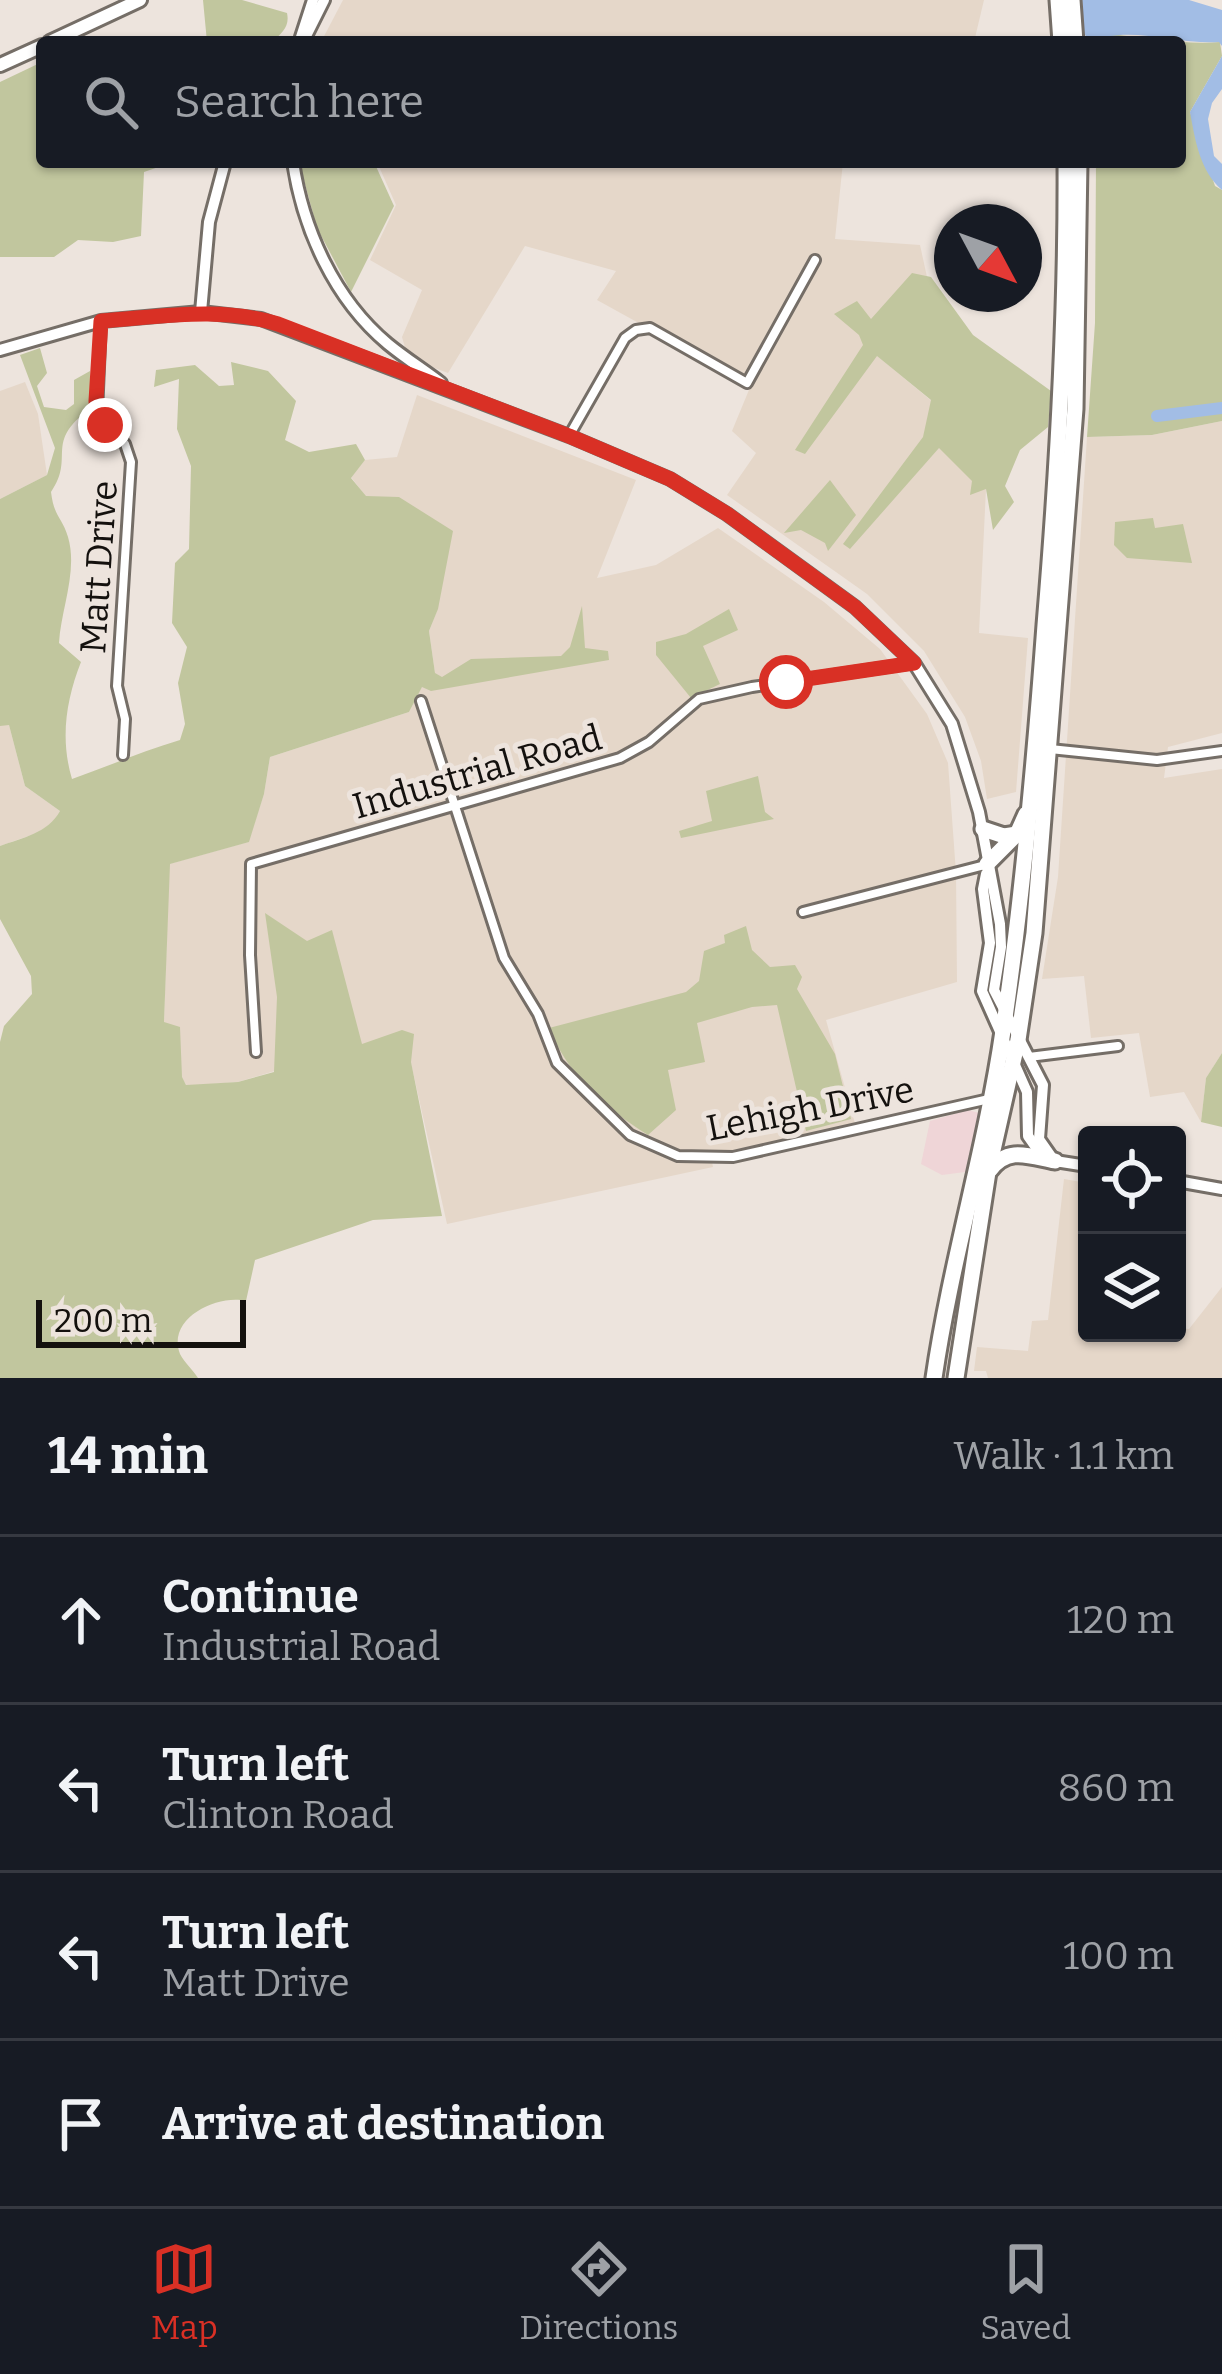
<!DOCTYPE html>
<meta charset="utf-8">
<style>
:root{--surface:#171b24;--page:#20242c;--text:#f1f3f6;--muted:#9ea1a6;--line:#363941;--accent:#d93025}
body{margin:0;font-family:Bitter,serif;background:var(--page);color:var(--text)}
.controls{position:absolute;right:36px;bottom:36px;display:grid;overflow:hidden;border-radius:12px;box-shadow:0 3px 9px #0004}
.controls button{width:108px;height:108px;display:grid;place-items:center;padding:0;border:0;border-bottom:3px solid var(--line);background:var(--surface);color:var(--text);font:60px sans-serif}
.compass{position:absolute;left:934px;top:204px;width:108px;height:108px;border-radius:50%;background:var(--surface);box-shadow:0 3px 9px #0004;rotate:131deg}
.scale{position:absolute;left:36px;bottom:30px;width:210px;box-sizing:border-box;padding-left:12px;border:6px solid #14110e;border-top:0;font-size:33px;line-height:42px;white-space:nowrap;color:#14110e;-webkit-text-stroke:9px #ede4dd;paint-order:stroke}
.stop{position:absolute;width:36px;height:36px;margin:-27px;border:9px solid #d93025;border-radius:50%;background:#fff}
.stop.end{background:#d93025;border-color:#fff;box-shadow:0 3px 12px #0008}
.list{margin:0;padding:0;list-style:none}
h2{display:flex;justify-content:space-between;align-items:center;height:156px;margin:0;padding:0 48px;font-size:51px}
h2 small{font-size:39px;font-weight:400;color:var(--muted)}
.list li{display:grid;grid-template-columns:78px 1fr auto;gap:36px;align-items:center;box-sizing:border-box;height:168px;padding:0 48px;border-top:3px solid var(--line)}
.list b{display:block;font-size:45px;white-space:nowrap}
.list p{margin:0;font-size:39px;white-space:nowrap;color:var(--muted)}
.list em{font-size:39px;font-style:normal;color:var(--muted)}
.icon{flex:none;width:66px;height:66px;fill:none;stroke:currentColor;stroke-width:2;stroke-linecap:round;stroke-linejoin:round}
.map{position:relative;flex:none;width:1222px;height:1378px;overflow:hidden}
.search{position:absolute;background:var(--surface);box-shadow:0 3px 9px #0004;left:36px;right:36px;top:36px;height:132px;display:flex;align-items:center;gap:30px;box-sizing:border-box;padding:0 42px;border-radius:12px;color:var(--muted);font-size:45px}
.sheet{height:828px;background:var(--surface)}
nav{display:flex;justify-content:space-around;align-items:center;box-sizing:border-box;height:168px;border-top:3px solid var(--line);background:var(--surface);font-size:33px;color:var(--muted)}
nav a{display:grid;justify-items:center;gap:6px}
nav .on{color:var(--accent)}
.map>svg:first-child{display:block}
</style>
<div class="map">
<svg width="1222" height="1378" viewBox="0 0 1222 1378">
<rect width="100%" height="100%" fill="#ede4dd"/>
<path fill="#efd5d7" d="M968 1110 979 1113 965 1172 942 1175 921 1164 930 1121Z"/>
<g fill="#e5d7c9">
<path d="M343 0H984L974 42H321Z"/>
<path d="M377 162H843L835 239 920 245 927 277 869 349 934 403 986 489 979 633 1028 638 1016 792 987 799 981 761 965 717 924 651 867 594 727 495 756 453 732 431 751 385 597 300 616 271 525 246 448 373 408 358 402 337 422 290 370 260 396 205Z"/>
<path d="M25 382 38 414 47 475 0 499V391Z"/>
<path d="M417 395 636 480 597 578 656 565 718 528 824 602 880 649 927 714 948 763 956 873 957 982 826 1020 856 1127 711 1157 713 1167 447 1224 404 1032 238 1082 187 1086 181 1077 164 1022 169 864 248 842 264 794 270 757 409 712 425 680 435 673 429 631 438 608 399 497H366L351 477 365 460 397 457Z"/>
<path d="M1222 421V733L1168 747 1164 778 1222 769V1053L1206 1078 1201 1122 1184 1092 1150 1097 1139 1033 1091 1038 1084 976 1042 979 1058 877 1087 437 1152 435Z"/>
<path d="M0 725H9L25 786 60 811 56 820 37 833 0 846Z"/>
<path d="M1064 1179 1087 1183V1333H1177V1328L1189 1329 1222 1287V1378H988L986 1371H974L977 1347 1028 1351 1032 1321 1048 1320Z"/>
</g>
<g fill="#c1c69e">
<path d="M203 0H242L287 13C290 27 282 33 272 42H207Z"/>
<path d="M1107 34C1144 37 1183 45 1220 42L1222 56 1190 112 1215 186 1222 190V421L1152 435 1087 437 1095 323 1096 162H1180V42H1090Z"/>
<path d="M42 62V162H173L144 172 141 236 113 242 78 240 54 257H0V82Z"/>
<path d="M299 162H374L394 206 351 292 317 228Z"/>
<path d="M912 273 931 277 973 335 1051 391 1048 427 1020 450 1005 486 1014 502 993 530 986 489 970 495 972 481 939 448 850 549 843 544 923 437 931 400 877 356 805 454 795 450 863 345 859 335 834 314 857 301 871 319Z"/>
<path d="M40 348 47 373 37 386 44 407 66 410 74 404V380L90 371V409C43 443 76 456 51 492 54 517 62 517 68 537 78 571 61 609 59 643L81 662C66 700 60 739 72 779 109 766 143 751 180 740L185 724 178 683 187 647 172 623 175 563 189 549 191 466 177 429 179 379 154 387 156 370 195 365 219 386 234 385 231 362 268 371 296 401 285 440 309 452 356 444 365 460 351 478 366 496 399 497 453 531 438 609 429 631 435 673 442 677 471 659 561 656 570 647 582 606 585 648 608 651 609 660 431 691 422 687 409 712 270 757 264 794 249 842 170 864 164 1022 180 1027 182 1077 186 1085 238 1082 274 1072 277 997 265 913 307 941 332 930 362 1044 402 1030 414 1034 411 1062 442 1216 373 1220 255 1260 246 1301C218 1294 166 1318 180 1354 184 1362 193 1370 198 1378H0V1042L4 1026 32 994 31 976 0 919V846C22 838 48 833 60 811L25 786 9 725 0 726V499L47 475 55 448 20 355Z"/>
<path d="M830 480 856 515 828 551 825 543 801 530 784 533Z"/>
<path d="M1153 518 1155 528 1183 524 1192 563 1127 558 1114 545 1115 522Z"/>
<path d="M729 609 738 630 703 646 720 684 691 698 656 655V642L686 634Z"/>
<path d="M758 776 765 812 774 819 681 838 679 831 712 821 706 791Z"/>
<path d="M746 926 752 950 770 967 795 965 802 977 797 989 835 1054 851 1119 806 1131 777 1005 752 1007 697 1023 705 1062 668 1070 676 1110 648 1135C606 1109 568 1075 549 1028L686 992 699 981 704 951 725 943 724 935Z"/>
<path d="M1222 1053V1127L1201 1122 1206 1078Z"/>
</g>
<g fill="#a2bde5">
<path d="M1082 0H1189L1222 10V46L1219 42C1177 45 1129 24 1090 42L1084 33Z"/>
<path d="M1222 56V89L1212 103 1208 119 1214 156 1222 164V190C1200 171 1195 140 1190 112Z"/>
</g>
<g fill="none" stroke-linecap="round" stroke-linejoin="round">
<path stroke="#a2bde5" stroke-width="12" d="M1157 416 1222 408"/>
<g stroke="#756e67" stroke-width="14">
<g id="street">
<path d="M101 321 97 413 125 444 131 462 117 686 125 719 123 755"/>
<path d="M569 436 625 338 636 330 650 328 747 383 815 260"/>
<path d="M421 701 504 958 538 1014 557 1063 630 1135 678 1156 733 1157 989 1099"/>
<path d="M1050 749 1157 760 1222 751"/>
<path d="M803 912 985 865"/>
<path d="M256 1052 250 955 251 864 620 758 649 742 699 699 752 687 914 663"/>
<path d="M1029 1057 1118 1046"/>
</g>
</g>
<g stroke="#756e67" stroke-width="16">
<g id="secondary">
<path d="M301 37 313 0"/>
<path d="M303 42 324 0"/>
<path d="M293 162C303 229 334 299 388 344 405 358 424 370 441 383"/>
<path d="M201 312 209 222 225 162"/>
<path d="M0 350 101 321 201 312 261 319 569 436 670 479 727 514 855 607 914 663 952 724 979 812 1000 924 1001 947 994 990 1043 1085 1039 1139 1053 1159"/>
<path d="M986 874 983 889 990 943 982 991 1027 1092 1028 1136 1040 1153 1055 1161 1087 1166"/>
<path d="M1177 1181 1222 1189"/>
</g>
</g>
<g stroke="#756e67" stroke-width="18">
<g id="primary">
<path d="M50 42 140 0"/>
<path d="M0 65 42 46"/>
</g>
</g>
<g stroke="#756e67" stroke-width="21">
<g id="highway">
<path d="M1058 0 1061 42"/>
<path d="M1072 0 1075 42"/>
<path d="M983 829 1004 836 1017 834"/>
<path d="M987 864 1017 834 1026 814"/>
<path d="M990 1170C1008 1146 1029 1156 1055 1161"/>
<path d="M934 1378C951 1261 986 1148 1003 1031 1023 896 1035 761 1045 625 1058 470 1067 317 1066 162"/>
<path d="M956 1378 988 1172 1018 1040 1034 933 1075 409 1079 162"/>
</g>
</g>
<use href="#street" stroke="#fff" stroke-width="8"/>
<use href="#secondary" stroke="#fff" stroke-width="10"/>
<use href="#primary" stroke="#fff" stroke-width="12"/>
<use href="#highway" stroke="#fff" stroke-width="15"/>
</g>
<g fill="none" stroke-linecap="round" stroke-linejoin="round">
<path stroke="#d93025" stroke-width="15" d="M105 425 97 413 96 401 101 321C161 317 219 306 278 324L569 436 670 479 727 514 855 607 914 663 786 682"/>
</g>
<g text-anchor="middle" stroke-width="10" stroke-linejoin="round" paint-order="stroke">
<g font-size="36" fill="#14110e" stroke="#ede4dd">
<text transform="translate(98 567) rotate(-86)" y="13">Matt Drive</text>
<text transform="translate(477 771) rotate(-16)" y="13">Industrial Road</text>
<text transform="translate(810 1108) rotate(-11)" y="13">Lehigh Drive</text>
</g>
</g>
</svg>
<div class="controls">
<button><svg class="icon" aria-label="locate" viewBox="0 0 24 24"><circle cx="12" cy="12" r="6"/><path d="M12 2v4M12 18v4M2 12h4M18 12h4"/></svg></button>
<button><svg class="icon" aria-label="layers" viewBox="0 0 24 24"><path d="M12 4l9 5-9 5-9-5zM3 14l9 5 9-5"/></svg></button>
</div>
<svg class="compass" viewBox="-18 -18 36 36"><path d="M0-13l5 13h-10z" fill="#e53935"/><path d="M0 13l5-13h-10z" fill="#9ea1a6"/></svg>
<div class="scale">200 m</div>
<div class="stop" style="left:786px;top:682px"></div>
<div class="stop end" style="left:105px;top:425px"></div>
<div class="search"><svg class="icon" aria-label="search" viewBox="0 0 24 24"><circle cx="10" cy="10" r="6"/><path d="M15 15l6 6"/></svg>Search here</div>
</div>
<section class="sheet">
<h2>14 min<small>Walk · 1.1 km</small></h2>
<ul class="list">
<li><svg class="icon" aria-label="ahead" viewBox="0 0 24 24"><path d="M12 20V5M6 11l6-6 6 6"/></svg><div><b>Continue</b><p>Industrial Road</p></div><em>120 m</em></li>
<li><svg class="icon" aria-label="left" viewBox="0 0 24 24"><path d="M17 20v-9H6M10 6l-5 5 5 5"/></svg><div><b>Turn left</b><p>Clinton Road</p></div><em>860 m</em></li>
<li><svg class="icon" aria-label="left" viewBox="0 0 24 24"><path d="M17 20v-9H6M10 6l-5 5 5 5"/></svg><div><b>Turn left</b><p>Matt Drive</p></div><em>100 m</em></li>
<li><svg class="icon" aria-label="arrive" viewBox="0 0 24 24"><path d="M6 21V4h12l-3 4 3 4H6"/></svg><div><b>Arrive at destination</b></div></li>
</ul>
</section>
<nav>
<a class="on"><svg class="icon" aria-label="map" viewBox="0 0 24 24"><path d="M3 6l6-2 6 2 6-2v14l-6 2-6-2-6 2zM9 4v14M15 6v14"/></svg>Map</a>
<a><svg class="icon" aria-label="directions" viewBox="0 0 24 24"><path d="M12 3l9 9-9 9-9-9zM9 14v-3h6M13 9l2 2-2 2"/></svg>Directions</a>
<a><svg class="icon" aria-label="saved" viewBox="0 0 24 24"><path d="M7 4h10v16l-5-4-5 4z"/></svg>Saved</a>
</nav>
